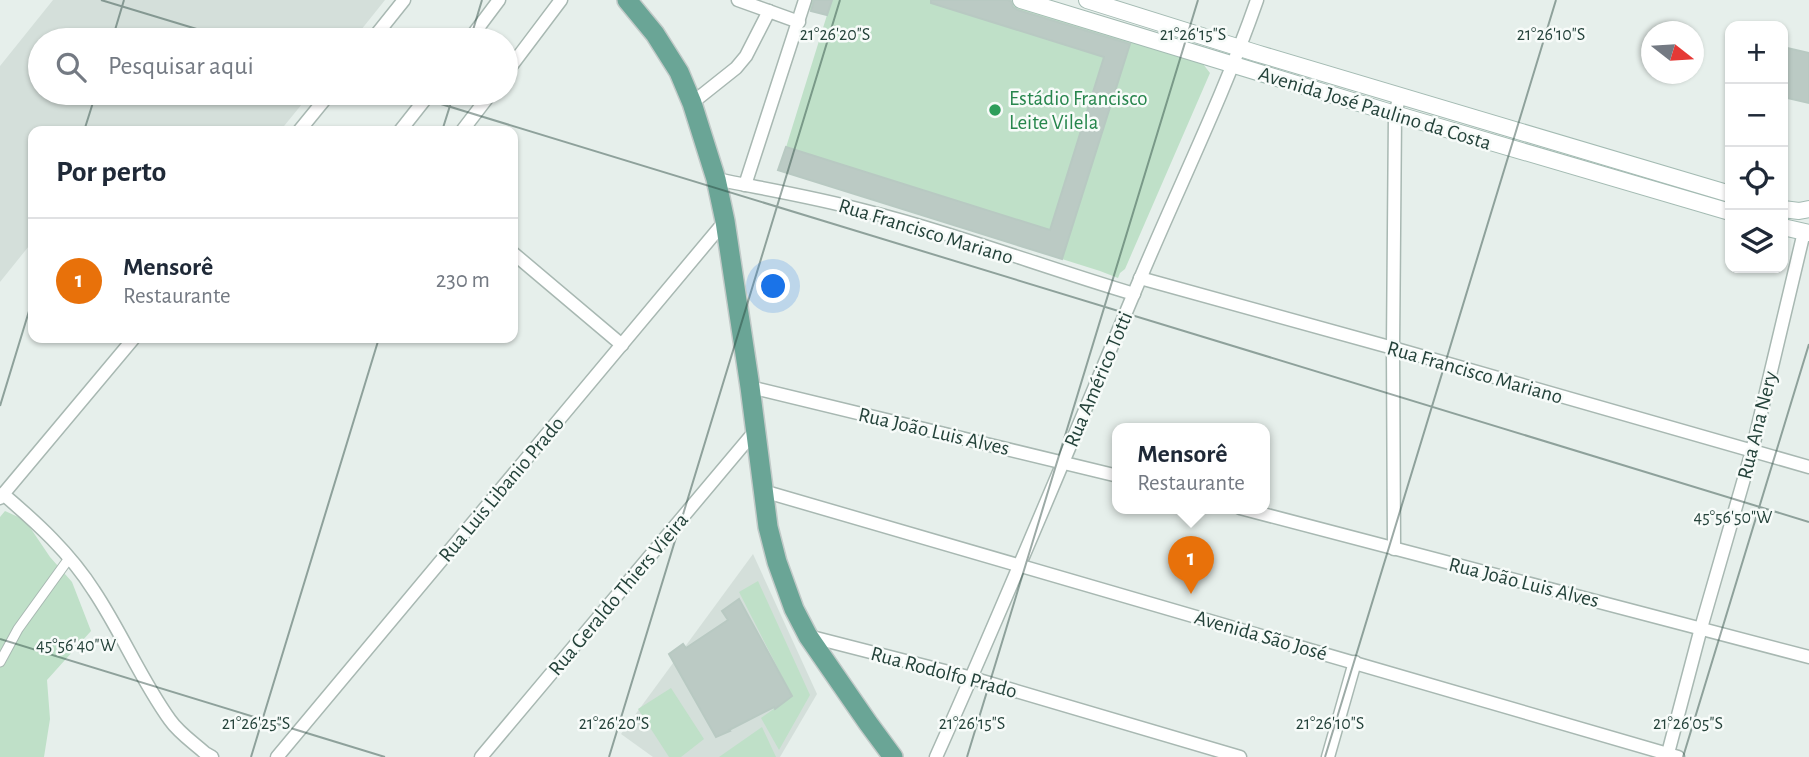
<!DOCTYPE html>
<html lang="pt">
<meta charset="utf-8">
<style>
:root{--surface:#fff;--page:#f2f2f3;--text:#1f2937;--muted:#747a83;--line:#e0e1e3;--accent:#ea580c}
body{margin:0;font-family:"Alegreya Sans",sans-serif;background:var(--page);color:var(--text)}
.controls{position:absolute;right:21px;top:21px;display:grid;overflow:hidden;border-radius:14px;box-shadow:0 2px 5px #0004}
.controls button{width:63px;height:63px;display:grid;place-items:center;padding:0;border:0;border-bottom:2px solid var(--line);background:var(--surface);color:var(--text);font:35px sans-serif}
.compass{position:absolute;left:1641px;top:21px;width:63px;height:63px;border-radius:50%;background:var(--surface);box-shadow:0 2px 5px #0004;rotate:107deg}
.you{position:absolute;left:774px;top:287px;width:24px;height:24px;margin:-18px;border:5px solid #fff;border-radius:50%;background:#1a73e8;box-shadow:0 0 0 10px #1a73e833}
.badge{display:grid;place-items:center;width:46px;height:46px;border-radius:50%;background:var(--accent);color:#fff;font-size:23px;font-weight:700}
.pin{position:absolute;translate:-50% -58px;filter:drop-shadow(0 2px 4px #0008)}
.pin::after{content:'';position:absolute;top:37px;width:24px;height:21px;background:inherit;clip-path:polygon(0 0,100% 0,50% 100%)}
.popup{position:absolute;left:1112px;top:423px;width:158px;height:91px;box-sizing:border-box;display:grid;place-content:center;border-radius:14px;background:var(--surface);filter:drop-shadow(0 2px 5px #0005);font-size:23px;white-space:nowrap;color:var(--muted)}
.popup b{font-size:26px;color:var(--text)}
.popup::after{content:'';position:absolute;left:50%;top:100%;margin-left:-14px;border:14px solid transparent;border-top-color:var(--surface)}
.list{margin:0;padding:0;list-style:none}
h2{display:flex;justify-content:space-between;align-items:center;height:91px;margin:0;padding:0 28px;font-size:30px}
h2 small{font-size:23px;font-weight:400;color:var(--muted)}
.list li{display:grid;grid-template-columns:46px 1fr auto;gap:21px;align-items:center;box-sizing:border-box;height:126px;padding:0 28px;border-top:2px solid var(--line)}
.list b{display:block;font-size:26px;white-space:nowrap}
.list p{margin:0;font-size:23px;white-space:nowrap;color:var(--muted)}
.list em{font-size:23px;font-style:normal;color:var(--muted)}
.icon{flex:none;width:38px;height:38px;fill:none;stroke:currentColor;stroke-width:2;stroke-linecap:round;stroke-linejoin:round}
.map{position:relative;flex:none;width:1809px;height:757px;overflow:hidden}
.search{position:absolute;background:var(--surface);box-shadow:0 2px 5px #0004;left:28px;top:28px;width:490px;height:77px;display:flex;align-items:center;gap:18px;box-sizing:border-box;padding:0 24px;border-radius:38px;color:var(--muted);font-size:26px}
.panel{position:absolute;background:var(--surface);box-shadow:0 2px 5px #0004;left:28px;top:126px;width:490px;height:217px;border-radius:14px}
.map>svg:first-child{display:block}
</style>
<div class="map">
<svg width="1809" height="757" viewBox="0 0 1809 757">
<rect width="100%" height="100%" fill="#e6efeb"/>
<g fill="#d4dfda">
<path d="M53 0H385L353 40H40V93H311L280 131H33V241L0 282V66Z"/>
<path d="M753 554 817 694 780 757H653L621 734Z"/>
</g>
<g fill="#bfe0c8">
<path d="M809 0H1008L1131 39 1203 64 1210 73 1125 269 1120 273 1118 278 1100 271 779 170 827 15 806 9Z"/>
<path d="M5 511 25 520 50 557 72 582 91 631 47 680 50 719 44 757H0V517Z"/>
<path d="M758 581 810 695 779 750 761 718 792 696 739 592Z"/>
<path d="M671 688 704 739 681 757H669L638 709Z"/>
<path d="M762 727 776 757H719Z"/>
</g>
<g fill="#bbcac4" stroke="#b8c9c2" stroke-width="2">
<path d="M814 0H832L827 15 811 11Z"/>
<path d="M931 0H1008L1011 1 1013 7 1018 10 1130 44 1062 259 778 170 786 147 1050 230 1104 57 931 3Z"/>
<path d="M1783 47 1809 53V103L1783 97Z"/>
<path d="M739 599 792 696 775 709 774 707 729 730 730 731 716 737 669 654 683 644 686 648 728 620 722 611Z"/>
</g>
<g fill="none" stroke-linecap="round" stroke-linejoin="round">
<g stroke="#a8b8b2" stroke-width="11">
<path id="pedestrian" d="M0 662 18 629 70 557"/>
</g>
<g stroke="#a8b8b2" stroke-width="15">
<g id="minor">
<path d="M738 0 799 22"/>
<path d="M372 40 404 0"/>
<path d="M469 40 499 0"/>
<path d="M506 73 561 0"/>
<path d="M692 103 736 68 746 56 769 11"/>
<path d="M299 131 330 93"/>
<path d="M400 131 430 93"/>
<path d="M462 131 491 93"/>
<path d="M716 179C765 189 814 197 862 210 954 233 1043 267 1134 294"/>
<path d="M745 185 805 0"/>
<path d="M513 253 622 345"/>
<path d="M1140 278 1393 348 1809 467"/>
<path d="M750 387 1118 476"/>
<path d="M763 491 1678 757"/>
<path d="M3 494C37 523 70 553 94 591 122 633 141 680 170 720 179 733 194 743 205 753L212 757"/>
<path d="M0 498 134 338"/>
<path d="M1240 508 1809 657"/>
<path d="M1394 549 1393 348 1395 114 1400 95"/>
<path d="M808 636 972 678 1240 757"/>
<path d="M277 757 725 221"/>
<path d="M481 757 755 431"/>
<path d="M936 757C1007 599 1073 438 1140 279 1179 186 1224 95 1257 0"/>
<path d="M1328 757 1355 662"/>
<path d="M1667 757 1701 628 1752 451 1804 232"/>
</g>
</g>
<g stroke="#a4bbb3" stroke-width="18">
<g id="secondary">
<path d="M1021 0 1395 114 1730 212"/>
<path d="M1087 0 1256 53 1730 194"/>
<path d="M1783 209 1799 211 1809 209"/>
<path d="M1783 227 1809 233"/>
</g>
</g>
<g stroke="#c2cac8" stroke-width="22">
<path id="primary" d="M627 0 655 34 679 72 692 103 716 179 725 221 750 387 768 527 777 562 794 609 808 636 868 723 893 757"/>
</g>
<use href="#pedestrian" stroke="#fff" stroke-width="9"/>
<use href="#minor" stroke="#fff" stroke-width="12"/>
<use href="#secondary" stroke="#fff" stroke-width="16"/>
<use href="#primary" stroke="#6aa596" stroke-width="19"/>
</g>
<path fill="none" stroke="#24423a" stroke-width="2" stroke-opacity="0.45" d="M101 0 233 40M112 40 124 0M470 40 482 0M405 93 1809 522M84 131 96 93M442 131 454 93M0 406 33 298M0 639 385 757M251 757 379 338M609 757 840 0M967 757 1198 0M1325 757 1556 0M1683 757 1809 344"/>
<circle fill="#2e9e5b" stroke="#f7fbf9" stroke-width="2.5" cx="995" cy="110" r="7"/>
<g text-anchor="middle" stroke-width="5" stroke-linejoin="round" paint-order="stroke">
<g font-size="21" fill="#27864d" stroke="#f7fbf9" text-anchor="start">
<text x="1009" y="105">Estádio Francisco<tspan x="1009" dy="24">Leite Vilela</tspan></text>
</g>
<g font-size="21" fill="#24423a" stroke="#f7fbf9">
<text transform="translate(1375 108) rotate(17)" y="7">Avenida José Paulino da Costa</text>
<text transform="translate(926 231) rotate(17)" y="7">Rua Francisco Mariano</text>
<text transform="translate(1475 372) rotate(16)" y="7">Rua Francisco Mariano</text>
<text transform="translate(1098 379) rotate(-67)" y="7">Rua Américo Totti</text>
<text transform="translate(1757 425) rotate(-76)" y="7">Rua Ana Nery</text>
<text transform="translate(934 431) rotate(13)" y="7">Rua João Luis Alves</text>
<text transform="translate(501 489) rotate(-50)" y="7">Rua Luis Libanio Prado</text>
<text transform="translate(1524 582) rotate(14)" y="7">Rua João Luis Alves</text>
<text transform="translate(618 594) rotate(-50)" y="7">Rua Geraldo Thiers Vieira</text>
<text transform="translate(1261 635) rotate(16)" y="7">Avenida São José</text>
<text transform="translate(944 672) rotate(15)" y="7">Rua Rodolfo Prado</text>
</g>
</g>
<g font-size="18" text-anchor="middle" fill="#24423a" stroke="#f7fbf9" stroke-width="5" stroke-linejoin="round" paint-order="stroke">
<text x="835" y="40">21°26'20"S</text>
<text x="1193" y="40">21°26'15"S</text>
<text x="1551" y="40">21°26'10"S</text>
<text x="1733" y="523">45°56'50"W</text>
<text x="76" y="651">45°56'40"W</text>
<text x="256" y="729">21°26'25"S</text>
<text x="614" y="729">21°26'20"S</text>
<text x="972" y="729">21°26'15"S</text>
<text x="1330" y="729">21°26'10"S</text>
<text x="1688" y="729">21°26'05"S</text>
</g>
</svg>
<div class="controls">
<button>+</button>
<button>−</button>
<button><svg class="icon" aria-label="locate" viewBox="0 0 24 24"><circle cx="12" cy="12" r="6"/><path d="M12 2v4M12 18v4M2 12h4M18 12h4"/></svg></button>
<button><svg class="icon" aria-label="layers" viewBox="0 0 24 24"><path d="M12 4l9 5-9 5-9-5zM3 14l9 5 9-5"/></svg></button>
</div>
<svg class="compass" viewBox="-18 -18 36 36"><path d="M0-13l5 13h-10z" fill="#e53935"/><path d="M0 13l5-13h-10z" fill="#747a83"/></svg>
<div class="you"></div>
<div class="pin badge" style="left:1191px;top:594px;background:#e8710a">1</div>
<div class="popup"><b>Mensorê</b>Restaurante</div>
<div class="search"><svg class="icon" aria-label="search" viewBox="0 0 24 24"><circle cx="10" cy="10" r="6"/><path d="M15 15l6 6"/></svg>Pesquisar aqui</div>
<section class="panel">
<h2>Por perto<small></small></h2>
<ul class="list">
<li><span class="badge" style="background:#e8710a">1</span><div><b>Mensorê</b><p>Restaurante</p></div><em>230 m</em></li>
</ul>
</section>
</div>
